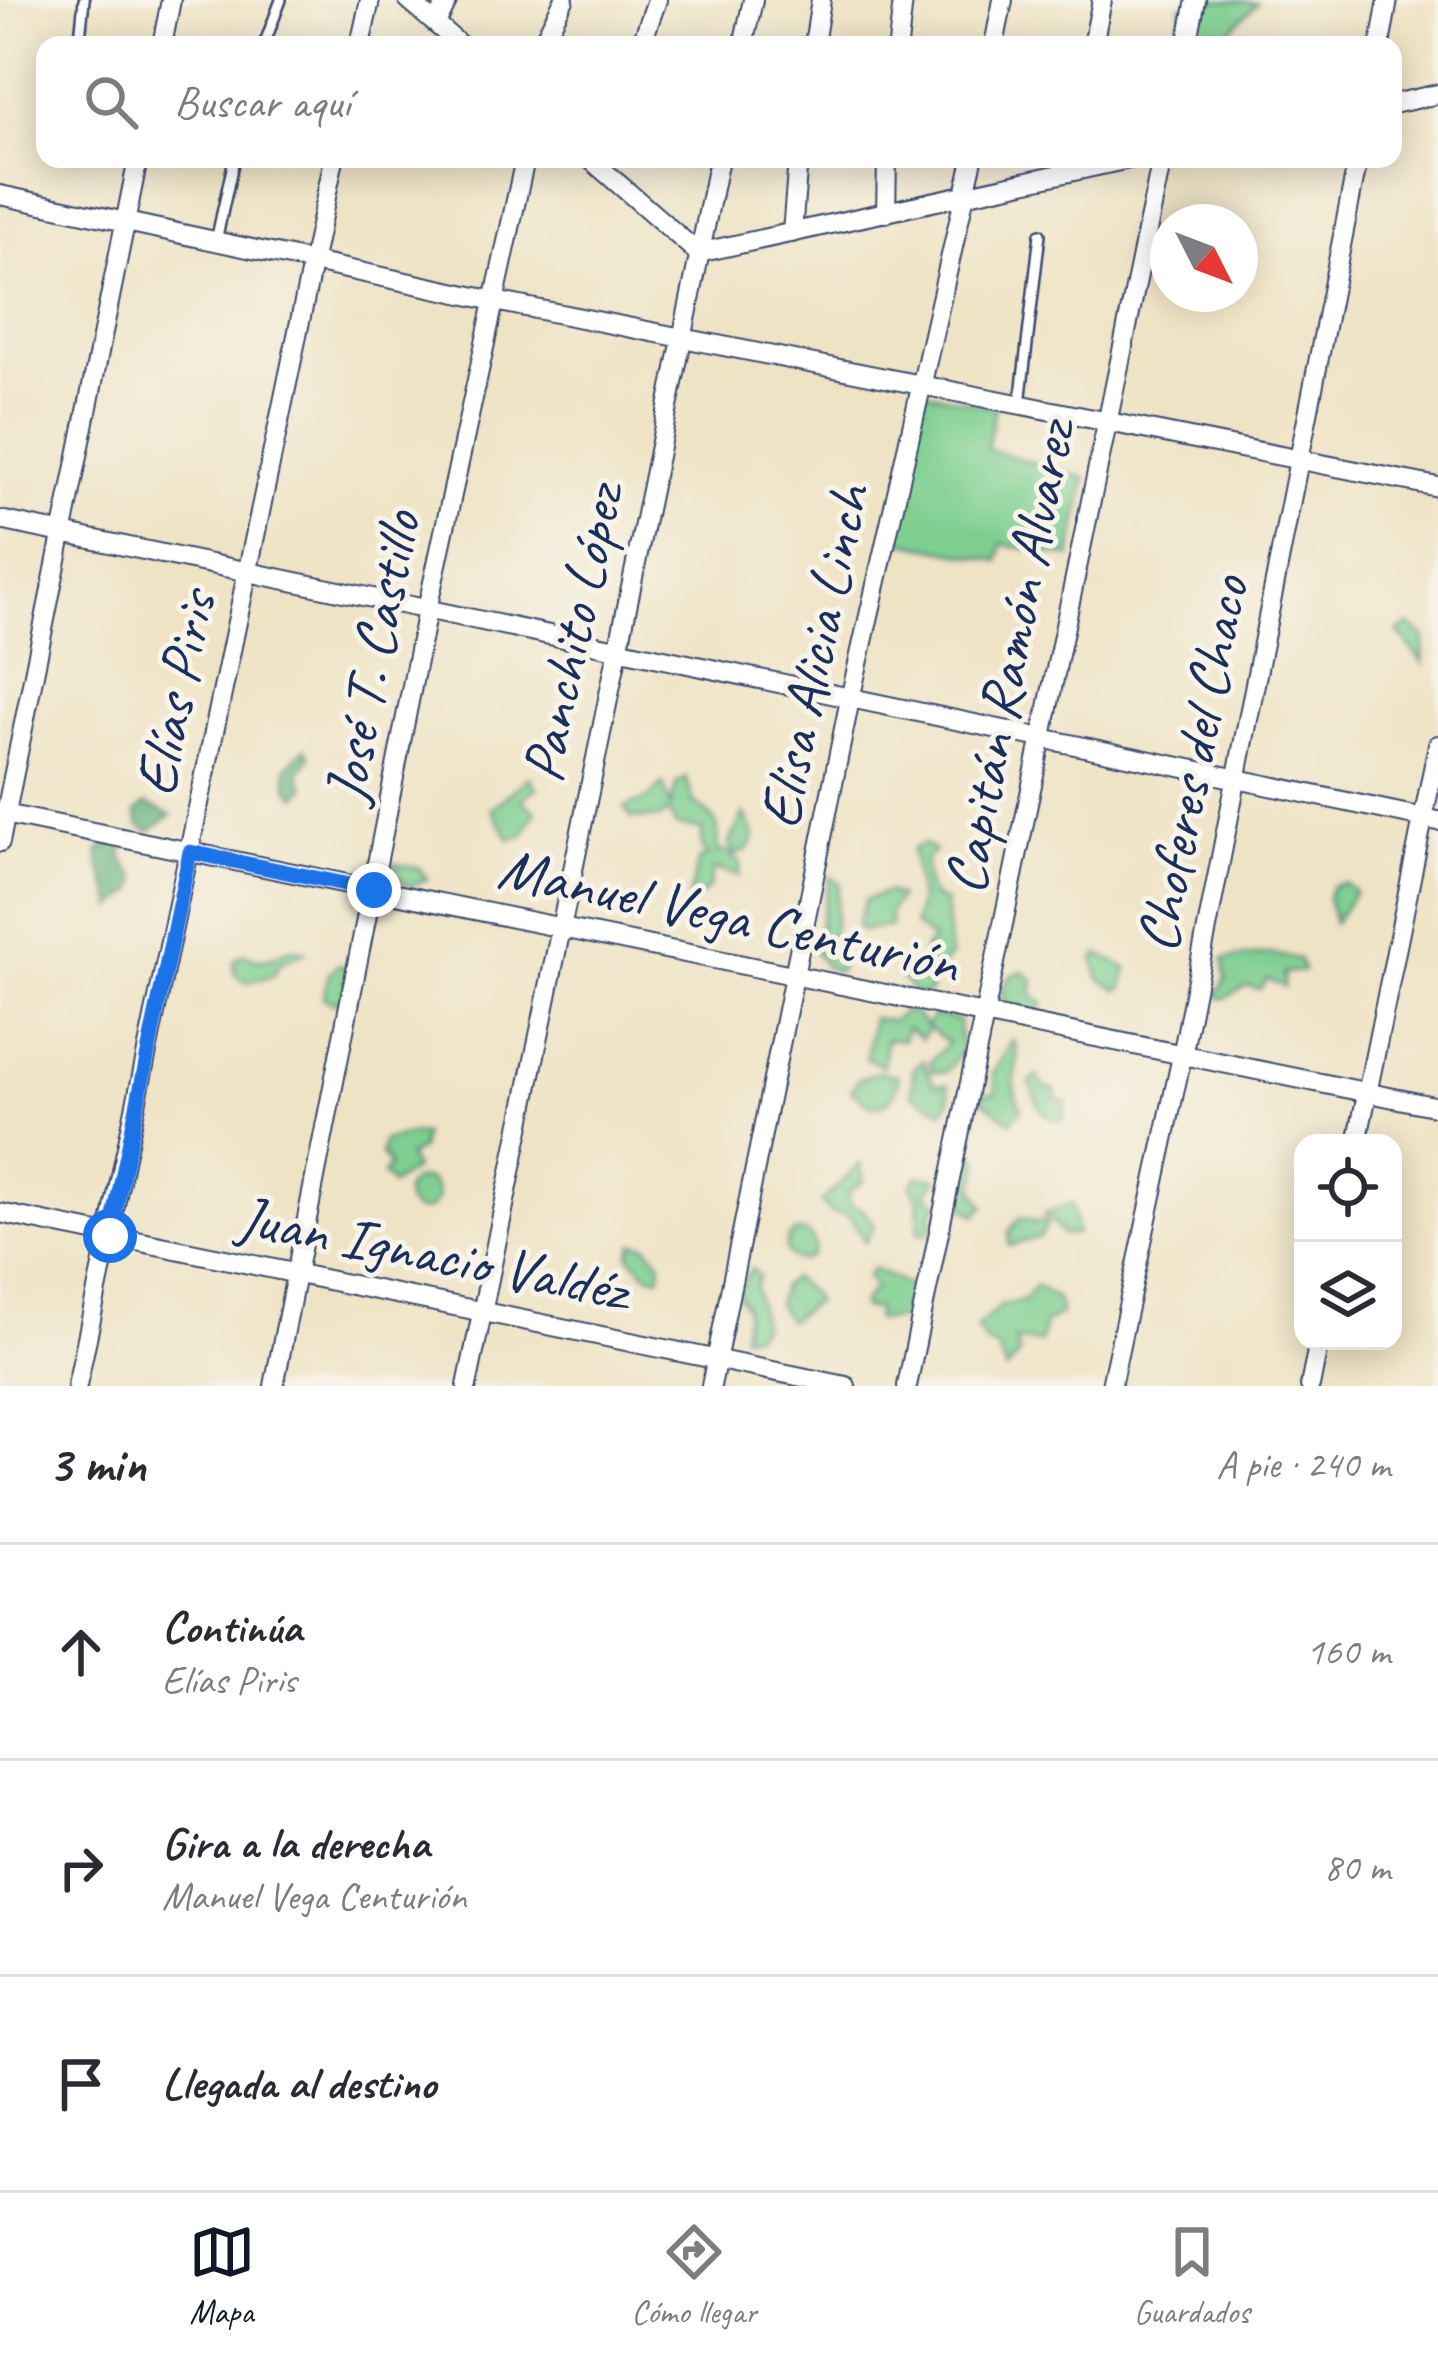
<!DOCTYPE html>
<html lang="es">
<meta charset="utf-8">
<style>
:root{--surface:#fff;--page:#f2f2f3;--text:#2b2b33;--muted:#7c7c81;--line:#e1e1e2;--accent:#111827}
body{margin:0;font-family:Caveat,sans-serif;background:var(--page);color:var(--text)}
.controls{position:absolute;right:36px;bottom:36px;display:grid;overflow:hidden;border-radius:24px;box-shadow:0 6px 30px #0003}
.controls button{width:108px;height:108px;display:grid;place-items:center;padding:0;border:0;border-bottom:3px solid var(--line);background:var(--surface);color:var(--text);font:60px sans-serif}
.compass{position:absolute;left:1150px;top:204px;width:108px;height:108px;border-radius:50%;background:var(--surface);box-shadow:0 6px 30px #0003;rotate:132deg}
.stop{position:absolute;width:36px;height:36px;margin:-27px;border:9px solid #1a73e8;border-radius:50%;background:#fff}
.stop.end{background:#1a73e8;border-color:#fff;box-shadow:0 3px 12px #0008}
.list{margin:0;padding:0;list-style:none}
h2{display:flex;justify-content:space-between;align-items:center;height:156px;margin:0;padding:0 48px;font-size:51px}
h2 small{font-size:39px;font-weight:400;color:var(--muted)}
.list li{display:grid;grid-template-columns:78px 1fr auto;gap:36px;align-items:center;box-sizing:border-box;height:216px;padding:0 48px;border-top:3px solid var(--line)}
.list b{display:block;font-size:45px;white-space:nowrap}
.list p{margin:0;font-size:39px;white-space:nowrap;color:var(--muted)}
.list em{font-size:39px;font-style:normal;color:var(--muted)}
.icon{flex:none;width:66px;height:66px;fill:none;stroke:currentColor;stroke-width:2;stroke-linecap:round;stroke-linejoin:round}
.map{position:relative;flex:none;width:1438px;height:1386px;overflow:hidden}
.search{position:absolute;background:var(--surface);box-shadow:0 6px 30px #0003;left:36px;right:36px;top:36px;height:132px;display:flex;align-items:center;gap:30px;box-sizing:border-box;padding:0 42px;border-radius:24px;color:var(--muted);font-size:45px}
.sheet{height:804px;background:var(--surface)}
nav{display:flex;justify-content:space-around;align-items:center;box-sizing:border-box;height:168px;border-top:3px solid var(--line);background:var(--surface);font-size:33px;color:var(--muted)}
nav a{display:grid;justify-items:center;gap:6px}
nav .on{color:var(--accent)}
.map>svg:first-child{display:block}
</style>
<div class="map">
<svg width="1438" height="1386" viewBox="0 0 1438 1386">
<rect width="100%" height="100%" fill="#f7f3e8"/>
<filter id="ink" filterUnits="userSpaceOnUse"><feTurbulence type="fractalNoise" baseFrequency=".00833" numOctaves="2"/><feDisplacementMap in="SourceGraphic" scale="24" xChannelSelector="R" yChannelSelector="G"/><feConvolveMatrix kernelMatrix="1 2 1 2 8 2 1 2 1" color-interpolation-filters="sRGB"/></filter>
<filter id="wash" filterUnits="userSpaceOnUse"><feTurbulence type="fractalNoise" baseFrequency=".004" numOctaves="4" result="noise"/><feDisplacementMap in="SourceGraphic" scale="48" xChannelSelector="R" yChannelSelector="G"/><feGaussianBlur stdDeviation="2.7" result="paint"/><feColorMatrix in="noise" values="0 0 0 0 0 0 0 0 0 0 0 0 0 0 0 0 0 1.4 0 .05"/><feComposite in="paint" operator="in"/></filter>
<g filter="url(#wash)">
<rect width="100%" height="100%" fill="#efe3c5"/>
<g fill="#7ecf90" stroke="#4c7f77" stroke-width="3">
<path d="M1215 0 1257 3 1216 45 1184 41 1182 6Z"/>
<path d="M925 391 995 408 987 449 1086 478 1071 557 1002 544 999 561 892 540Z"/>
<path d="M1409 625 1425 637 1423 663 1398 632Z"/>
<path d="M529 777 537 788 521 800 536 811 523 836 510 839 491 809Z"/>
<path d="M686 777 693 802C714 815 723 828 717 852L727 851 741 863 739 876 714 869 709 888 694 901 689 897 699 859 708 856 702 848V829L676 826 668 812 660 818H632L624 808 647 799 663 784 671 807 676 784Z"/>
<path d="M744 813 755 838 748 850 735 855 729 844Z"/>
<path d="M924 844 935 851 925 860C929 881 921 895 945 902L950 956 933 978 930 992 917 996 900 976 921 973 925 948 933 940 914 925 919 900 912 849Z"/>
<path d="M394 864 419 868 427 879 410 887 393 876Z"/>
<path d="M830 877 840 883C835 904 839 925 827 943L841 966 838 972 826 967 814 952Z"/>
<path d="M1345 883 1355 892 1334 923 1327 898 1332 886Z"/>
<path d="M887 892 899 897 889 913 891 926 861 931 857 925 865 900Z"/>
<path d="M293 948 305 952 280 963 273 976 246 982 235 974 234 961 245 954C264 966 274 955 293 948Z"/>
<path d="M1099 954 1127 968 1123 988 1117 990 1099 978 1094 959Z"/>
<path d="M1273 954 1299 959 1303 971 1284 973V987L1267 979 1260 989 1247 986 1223 999 1217 995 1226 979 1224 959Z"/>
<path d="M339 964 351 970 348 996 336 1003 323 998 329 973Z"/>
<path d="M1023 971 1034 980 1032 994 1042 1002V1009L1032 1017 1013 1009 1001 993 1010 976Z"/>
<path d="M908 1007 927 1027 933 1015 959 1020 961 1052 946 1072H933L930 1062 948 1043 928 1028 922 1039 907 1028 903 1040 886 1039 883 1066 866 1058 872 1018 893 1021Z"/>
<path d="M1013 1040C1026 1060 1004 1083 1022 1108L1011 1122 977 1096 996 1092 993 1073Z"/>
<path d="M923 1060 934 1084 948 1085 950 1099 943 1111 912 1094 913 1069Z"/>
<path d="M878 1072 898 1076C897 1092 891 1105 873 1106L851 1091 858 1079Z"/>
<path d="M1038 1076 1043 1087 1055 1090 1056 1098 1067 1103 1062 1121C1043 1121 1035 1098 1030 1083Z"/>
<path d="M409 1134 423 1135 420 1149 408 1157 414 1169 391 1185 383 1174 389 1165 381 1154 383 1141Z"/>
<path d="M974 1153 980 1163 974 1189 985 1206 976 1215 954 1201 960 1176 969 1168 968 1156Z"/>
<path d="M860 1164 864 1181 847 1193 850 1205 863 1210 874 1226 865 1242 849 1216 830 1212 821 1202Z"/>
<path d="M918 1176 938 1179 926 1193 939 1204 930 1215 935 1227 925 1234 918 1232 919 1202 911 1185Z"/>
<circle cx="421" cy="1195" r="16"/>
<path d="M1072 1204 1077 1234 1063 1235 1044 1213Z"/>
<path d="M1020 1217 1038 1223 1044 1219 1047 1225 1040 1237 1009 1246V1232Z"/>
<circle cx="800" cy="1246" r="14"/>
<path d="M634 1243 647 1245 661 1263 660 1277 647 1274 629 1255Z"/>
<path d="M873 1268 913 1288 902 1305 909 1314 905 1319 876 1320V1309H863L862 1303 874 1288 867 1277Z"/>
<path d="M751 1269 759 1276 755 1287 762 1324 754 1334 742 1335 746 1309 737 1292Z"/>
<path d="M793 1278 813 1295 814 1302 788 1321 777 1304 782 1286Z"/>
<path d="M1036 1285 1057 1300 1061 1314 1045 1324 1040 1343 1015 1341 1020 1353 1006 1371 997 1348 987 1344 976 1328 1002 1305 1023 1301Z"/>
</g>
<g fill="#66b27a" stroke="#40706c" stroke-width="3">
<path d="M305 748 310 757 299 774 305 787 297 797 288 788 286 768Z"/>
<path d="M146 804 171 815 149 832 139 825 136 812Z"/>
<path d="M111 842 124 845 122 858 137 879 134 892 113 908C112 886 97 871 99 850Z"/>
</g>
</g>
<g filter="url(#ink)">
<g fill="none" stroke-linecap="round" stroke-linejoin="round">
<g stroke="#3b4a6d" stroke-width="14">
<g id="service">
<path d="M80 38 84 0"/>
<path d="M264 45 281 0"/>
<path d="M216 241 234 159"/>
<path d="M1020 404 1040 234"/>
</g>
</g>
<g stroke="#3b4a6d" stroke-width="22">
<g id="minor">
<path d="M408 0 460 45"/>
<path d="M436 24 448 0"/>
<path d="M162 45 171 0"/>
<path d="M360 45 370 0"/>
<path d="M541 45 564 0"/>
<path d="M641 45 657 0"/>
<path d="M743 45 753 0"/>
<path d="M814 45 821 0"/>
<path d="M898 45 903 0"/>
<path d="M994 45 1003 0"/>
<path d="M1093 45 1102 0"/>
<path d="M1187 45 1196 0"/>
<path d="M1380 45 1388 0"/>
<path d="M1393 104 1438 94"/>
<path d="M590 159 698 253 1129 159"/>
<path d="M0 195 495 301 1438 487"/>
<path d="M886 213 887 159"/>
<path d="M792 233 798 159"/>
<path d="M0 520 1438 821"/>
<path d="M0 813 1438 1107"/>
<path d="M0 842 138 159"/>
<path d="M1357 1143 1438 745"/>
<path d="M0 1213 846 1386"/>
<path d="M77 1386 334 159"/>
<path d="M274 1386 427 610 525 159"/>
<path d="M467 1386 719 159"/>
<path d="M711 1386 850 699 973 159"/>
<path d="M907 1386 1162 159"/>
<path d="M1111 1386 1182 1056 1358 159"/>
<path d="M1310 1386 1319 1341"/>
</g>
</g>
<use href="#service" stroke="#fff" stroke-width="9"/>
<use href="#minor" stroke="#fff" stroke-width="18"/>
</g>
</g>
<g fill="none" stroke-linecap="round" stroke-linejoin="round" filter="url(#ink)">
<path stroke="#1a73e8" stroke-width="15" d="M110 1236 190 852 374 890"/>
</g>
<g text-anchor="middle" stroke-width="10" stroke-linejoin="round" paint-order="stroke">
<g font-size="60" fill="#1b2f5e" stroke="#f7f3e8">
<text transform="translate(571 633) rotate(-78)" y="21">Panchito López</text>
<text transform="translate(813 656) rotate(-78)" y="21">Elisa Alicia Linch</text>
<text transform="translate(371 657) rotate(-79)" y="21">José T. Castillo</text>
<text transform="translate(1008 657) rotate(-79)" y="21">Capitán Ramón Alvarez</text>
<text transform="translate(174 693) rotate(-78)" y="21">Elías Piris</text>
<text transform="translate(1191 764) rotate(-79)" y="21">Choferes del Chaco</text>
<text transform="translate(729 914) rotate(12)" y="21">Manuel Vega Centurión</text>
<text transform="translate(433 1252) rotate(11)" y="21">Juan Ignacio Valdéz</text>
</g>
</g>
</svg>
<div class="controls">
<button><svg class="icon" aria-label="locate" viewBox="0 0 24 24"><circle cx="12" cy="12" r="6"/><path d="M12 2v4M12 18v4M2 12h4M18 12h4"/></svg></button>
<button><svg class="icon" aria-label="layers" viewBox="0 0 24 24"><path d="M12 4l9 5-9 5-9-5zM3 14l9 5 9-5"/></svg></button>
</div>
<svg class="compass" viewBox="-18 -18 36 36"><path d="M0-13l5 13h-10z" fill="#e53935"/><path d="M0 13l5-13h-10z" fill="#7c7c81"/></svg>
<div class="stop" style="left:110px;top:1236px"></div>
<div class="stop end" style="left:374px;top:890px"></div>
<div class="search"><svg class="icon" aria-label="search" viewBox="0 0 24 24"><circle cx="10" cy="10" r="6"/><path d="M15 15l6 6"/></svg>Buscar aquí</div>
</div>
<section class="sheet">
<h2>3 min<small>A pie · 240 m</small></h2>
<ul class="list">
<li><svg class="icon" aria-label="ahead" viewBox="0 0 24 24"><path d="M12 20V5M6 11l6-6 6 6"/></svg><div><b>Continúa</b><p>Elías Piris</p></div><em>160 m</em></li>
<li><svg class="icon" aria-label="right" viewBox="0 0 24 24"><path d="M7 20v-9h11M14 6l5 5-5 5"/></svg><div><b>Gira a la derecha</b><p>Manuel Vega Centurión</p></div><em>80 m</em></li>
<li><svg class="icon" aria-label="arrive" viewBox="0 0 24 24"><path d="M6 21V4h12l-3 4 3 4H6"/></svg><div><b>Llegada al destino</b></div></li>
</ul>
</section>
<nav>
<a class="on"><svg class="icon" aria-label="map" viewBox="0 0 24 24"><path d="M3 6l6-2 6 2 6-2v14l-6 2-6-2-6 2zM9 4v14M15 6v14"/></svg>Mapa</a>
<a><svg class="icon" aria-label="directions" viewBox="0 0 24 24"><path d="M12 3l9 9-9 9-9-9zM9 14v-3h6M13 9l2 2-2 2"/></svg>Cómo llegar</a>
<a><svg class="icon" aria-label="saved" viewBox="0 0 24 24"><path d="M7 4h10v16l-5-4-5 4z"/></svg>Guardados</a>
</nav>
